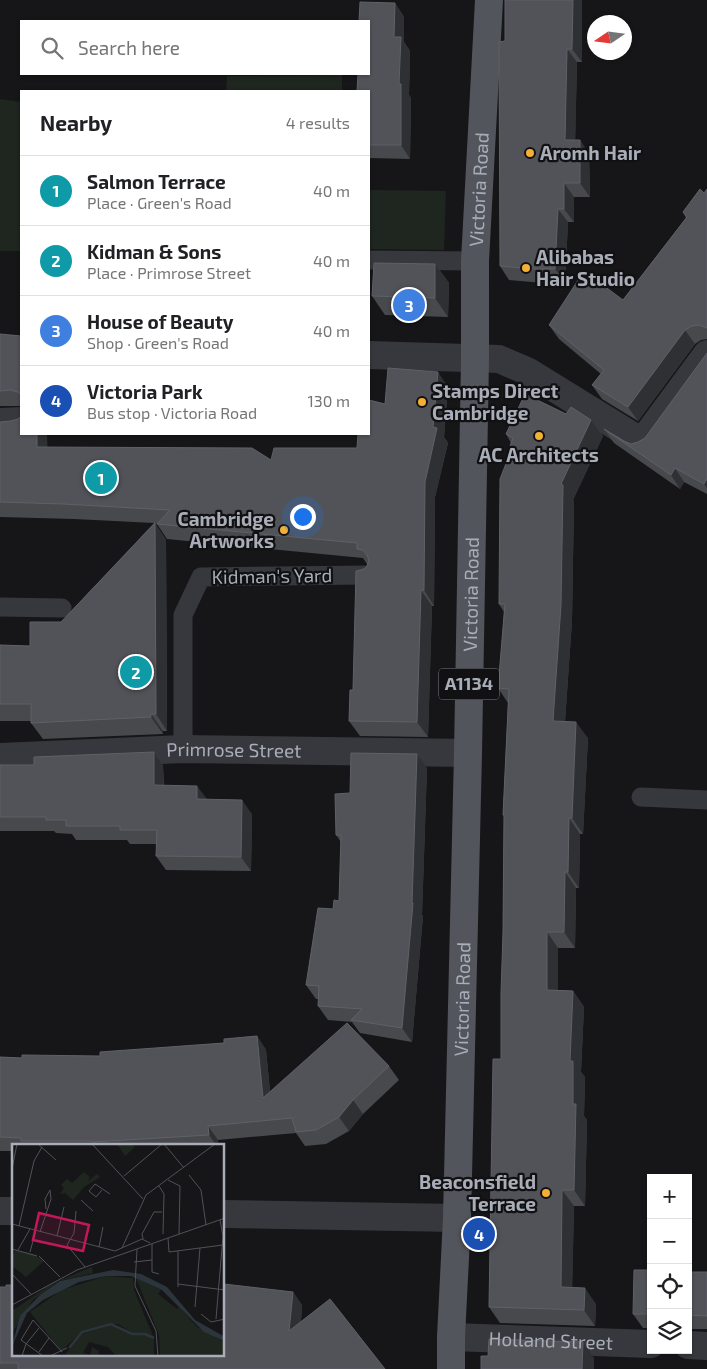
<!DOCTYPE html>
<meta charset="utf-8">
<style>
:root{--surface:#fff;--page:#f2f2f2;--text:#202124;--muted:#757577;--line:#e0e0e0;--accent:#7e622b}
body{margin:0;font-family:"Exo 2",sans-serif;background:var(--page);color:var(--text)}
.controls{position:absolute;right:15px;bottom:15px;display:grid;overflow:hidden;border-radius:0px;box-shadow:0 1px 4px #0004}
.controls button{width:45px;height:45px;display:grid;place-items:center;padding:0;border:0;border-bottom:1px solid var(--line);background:var(--surface);color:var(--text);font:25px sans-serif}
.compass{position:absolute;left:587px;top:15px;width:45px;height:45px;border-radius:50%;background:var(--surface);box-shadow:0 1px 4px #0004;rotate:257deg}
.you{position:absolute;left:302px;top:516px;width:18px;height:18px;margin:-12px;border:4px solid #fff;border-radius:50%;background:#1a73e8;box-shadow:0 0 0 8px #1a73e833}
.badge{display:grid;place-items:center;width:32px;height:32px;border-radius:50%;background:var(--accent);color:#fff;font-size:16px;font-weight:700}
.pin{position:absolute;translate:-50% -50%;border:2px solid #fff;box-shadow:0 1px 5px #0006}
.list{margin:0;padding:0;list-style:none}
h2{display:flex;justify-content:space-between;align-items:center;height:65px;margin:0;padding:0 20px;font-size:21px}
h2 small{font-size:16px;font-weight:400;color:var(--muted)}
.list li{display:grid;grid-template-columns:32px 1fr auto;gap:15px;align-items:center;box-sizing:border-box;height:70px;padding:0 20px;border-top:1px solid var(--line)}
.list b{display:block;font-size:19px;white-space:nowrap}
.list p{margin:0;font-size:16px;white-space:nowrap;color:var(--muted)}
.list em{font-size:16px;font-style:normal;color:var(--muted)}
.icon{flex:none;width:28px;height:28px;fill:none;stroke:currentColor;stroke-width:2;stroke-linecap:round;stroke-linejoin:round}
.map{position:relative;flex:none;width:707px;height:1369px;overflow:hidden}
.search{position:absolute;background:var(--surface);box-shadow:0 1px 4px #0004;left:20px;top:20px;width:350px;height:55px;display:flex;align-items:center;gap:12px;box-sizing:border-box;padding:0 18px;border-radius:0px;color:var(--muted);font-size:19px}
.panel{position:absolute;background:var(--surface);box-shadow:0 1px 4px #0004;left:20px;top:90px;width:350px;height:345px;border-radius:0px}
.map>svg:first-child{display:block}
</style>
<div class="map">
<svg width="707" height="1369" viewBox="0 0 707 1369">
<rect width="100%" height="100%" fill="#161618"/>
<g fill="#1e261f">
<path d="M342 75V91H226L227 76Z"/>
<path d="M0 99 21 102V251H0Z"/>
<path d="M369 190 446 191 444 250 369 249Z"/>
</g>
<g fill="none" stroke-linecap="round" stroke-linejoin="round">
<g stroke="#37383d" stroke-width="19">
<path d="M369 260 475 261"/>
<path d="M0 607 62 608"/>
<path d="M183 749V615L201 577 368 575"/>
<path d="M641 797 707 800"/>
</g>
<g stroke="#37383d" stroke-width="28">
<path d="M369 355 499 359 527 371 642 442 707 354"/>
<path d="M0 422 21 421"/>
<path id="s1" d="M0 757 183 749 468 753"/>
<path d="M0 1211H14"/>
<path d="M224 1214 457 1218"/>
<path id="s2" d="M451 1337 651 1344"/>
<path d="M688 1345 707 1346"/>
</g>
<path stroke="#53555c" stroke-width="28" id="s3" d="M451 1369V1337L457 1218 468 753 475 359V261L489 0"/>
</g>
<g fill="#47494d">
<path d="M505 0H582V62H577L575 140H580L589 154 590 197H574V222H568L565 282 543 283 509 280 500 266 505 41Z"/>
<path d="M395 3 404 17V42L410 51 409 95 411 98 410 159 369 158V91Z"/>
<path d="M707 189V339L701 340 695 344 638 421 602 399 592 385 601 374 559 339 549 325 623 300 686 218 683 212 704 193Z"/>
<path d="M435 264 449 283 448 317 385 315 372 296Z"/>
<path d="M0 334 21 336V406H0Z"/>
<path d="M707 353V494L684 482 680 489 614 443 604 429 624 441 631 444 638 442 645 438Z"/>
<path d="M448 387 444 437 448 443 435 497 434 606H432L428 737 360 736 349 721 353 690 364 569 367 566V564L363 558 167 539 157 524 155 523 166 540 167 731H163V734L43 739 31 723V721H0V645L30 646 61 622 154 523 74 519 0 517V422L21 434H47V447L271 460 357 448 385 404Z"/>
<path d="M566 414 591 420 603 436 573 500 574 501 572 621 565 721 588 738 583 834H580L579 888H576L575 948H558V990L573 991 584 1007 581 1072 585 1077 584 1116 587 1120 585 1206H574L572 1287 596 1304 595 1326 500 1323 489 1307 501 1059 503 932 504 817 503 815 508 703 498 688 504 612 499 604 512 449 510 446 511 443 506 434Z"/>
<path d="M154 752 163 766 164 785 252 814 251 871 166 870 156 856 157 844H130L127 840H76L72 834 56 833 54 831H0V765H34Z"/>
<path d="M427 768 422 915 423 916 412 1042 360 1033 352 1022 328 1020 318 1006 319 999H316L306 985 333 909 339 901 341 842 336 835 350 793Z"/>
<path d="M257 1036 266 1050 270 1091 389 1066 399 1080 363 1114 349 1131 326 1144 305 1146 296 1133 218 1140V1145H14V1151H0V1057L22 1058 100 1056 224 1043Z"/>
<path d="M651 1270V1328H643L633 1314Z"/>
<rect x="688" y="1272" width="19" height="57"/>
<path d="M0 1287 293 1292 302 1305 301 1322 385 1369H0Z"/>
</g>
<g fill="#2f3033">
<path d="M573 0H582V62L572 49Z"/>
<path d="M395 3 404 17V42L410 51 409 95 411 98 410 159 401 145 399 84 394 37Z"/>
<path d="M567 49 577 62 575 153 565 140Z"/>
<path d="M580 140 589 154 590 197 580 183Z"/>
<path d="M564 183 574 197V222L564 209Z"/>
<path d="M558 209 568 222 565 282 555 269Z"/>
<path d="M435 264 449 283 448 317 435 298Z"/>
<path d="M685 330 695 344 638 421 628 407Z"/>
<path d="M438 372 448 387 444 437 448 443 435 497 434 606 424 590 425 482 433 427Z"/>
<path d="M591 420 603 436 573 500 574 501 572 621 564 737 553 721 561 484Z"/>
<path d="M37 434H47L48 462 37 447Z"/>
<path d="M675 468 684 482 680 489 671 475Z"/>
<path d="M707 479V488L704 484Z"/>
<path d="M155 523 166 540 167 731 156 714Z"/>
<path d="M421 590 432 606 428 737 417 722Z"/>
<path d="M151 714 163 731V734L151 717Z"/>
<path d="M576 722 588 738 583 834 572 818Z"/>
<path d="M154 752 163 766 164 799 154 785Z"/>
<path d="M417 754 427 768 422 915 423 916 412 1042 402 1028 412 903Z"/>
<path d="M197 786 207 799H197Z"/>
<path d="M242 800 252 814 251 871 241 857Z"/>
<path d="M569 818 580 834 579 888 568 872Z"/>
<path d="M565 872 576 888 575 948 564 932Z"/>
<path d="M547 932 558 948V1006L547 990Z"/>
<path d="M573 991 584 1007 581 1072 585 1077 584 1116 587 1120 585 1206 574 1190 573 1104 570 1061Z"/>
<path d="M257 1036 266 1050 272 1112 263 1098Z"/>
<path d="M353 1100 363 1114 349 1131 339 1117Z"/>
<path d="M208 1126 218 1140V1145H216L209 1135Z"/>
<path d="M562 1190 574 1206 572 1303 561 1287Z"/>
<path d="M585 1288 596 1304 595 1326 584 1310Z"/>
<path d="M293 1292 302 1305 299 1345 289 1331Z"/>
<path d="M583 1342 594 1358V1369H582Z"/>
</g>
<g fill="#525359" stroke="#5f6168">
<path d="M505 0H573L572 49H567L565 140H580V183H564V209H558L555 269H533L500 266 499 42 505 41Z"/>
<path d="M360 2 395 3 394 37H401L399 84H401V145H369V91H357L358 74H369V21H359Z"/>
<path d="M700 189 704 193 707 189V328L699 325 692 326 685 330 628 407 592 385 604 370 549 325 584 271 623 300 687 217 683 212Z"/>
<path d="M374 263 435 264V298L372 296Z"/>
<path d="M0 334 21 336V395L18 392 10 390 0 391Z"/>
<path d="M707 353V479L704 484 675 468 671 475 604 429 624 441 631 444 638 442 645 438Z"/>
<path d="M388 368 438 372 433 427 437 428 425 482 424 590H421L417 722 349 721 350 690H353L356 571 364 569 367 566 369 560 367 555 363 550 357 549V543L157 524 170 510 63 504 0 502V422L11 421 18 419 21 416V434H37V447L252 448 271 460 274 448H357L358 434H369V400L385 404Z"/>
<path d="M525 394 566 414 571 407 591 420 561 484 563 485 561 605 553 721 576 722 572 818H569L568 872H565L564 932H547V990L573 991 570 1061H573V1104H576L574 1190H562L561 1287 585 1288 584 1310 489 1307 493 1059H501V993L503 932 504 815H503L509 689 498 688 505 604H499L500 479 512 448 510 446 513 438 506 434Z"/>
<path d="M155 523 156 714H151V717L31 723V704H0V645L30 646V622H61Z"/>
<path d="M154 752V785L197 786V799L242 800 241 857 156 856 157 830H120V826H66V820H46V817H0V765H34V757Z"/>
<path d="M351 753 417 754 412 903H413L402 1028 351 1020 362 1009 318 1006 319 986 306 985 318 908 333 909 334 900 339 901 341 835H336L335 794 350 793Z"/>
<path d="M347 1023 389 1066 353 1100 339 1117 316 1130 296 1132 292 1118 208 1126 209 1135 92 1142 91 1141H21V1138L0 1137V1057L22 1058V1055L100 1056V1052L224 1043V1039L257 1036 263 1098Z"/>
<path d="M634 1270H651V1314H633Z"/>
<path d="M688 1272H707V1316L688 1315Z"/>
<path d="M224 1284 293 1292 289 1331 330 1299 385 1369H18V1363H0V1287H6V1285H14V1355H224Z"/>
<path d="M489 1339 583 1342 582 1369H481V1356H488Z"/>
</g>
<g fill="#f2b134" stroke="#111113" stroke-width="2">
<circle cx="530" cy="153" r="5"/>
<circle cx="526" cy="268" r="5"/>
<circle cx="422" cy="402" r="5"/>
<circle cx="539" cy="436" r="5"/>
<circle cx="284" cy="530" r="5"/>
<circle cx="546" cy="1193" r="5"/>
</g>
<g text-anchor="middle" stroke-width="4.5" stroke-linejoin="round" paint-order="stroke">
<rect fill="#111113" stroke="#7b7e86" stroke-width="1" x="439" y="668.5" width="60" height="31" rx="4"/>
<g font-size="18" font-weight="bold" fill="#a8adb8">
<text x="469" y="690">A1134</text>
</g>
<g font-size="19" font-weight="bold" fill="#a8adb8" stroke="#111113" text-anchor="start">
<text x="540" y="160">Aromh Hair</text>
<text x="536" y="264">Alibabas<tspan x="536" dy="22">Hair Studio</tspan></text>
<text x="432" y="398">Stamps Direct<tspan x="432" dy="22">Cambridge</tspan></text>
<text x="539" y="462" text-anchor="middle">AC Architects</text>
<text x="274" y="526" text-anchor="end">Cambridge<tspan x="274" dy="22">Artworks</tspan></text>
<text x="536" y="1189" text-anchor="end">Beaconsfield<tspan x="536" dy="22">Terrace</tspan></text>
</g>
<g font-size="19" fill="#a8adb8" stroke="#111113">
<text dy="7" stroke="none"><textPath href="#s3" startOffset="1180">Victoria Road</textPath></text>
<text transform="translate(272 576) rotate(-1)" y="7">Kidman's Yard</text>
<text dy="7" stroke="none"><textPath href="#s3" startOffset="775">Victoria Road</textPath></text>
<text dy="7" stroke="none"><textPath href="#s1" startOffset="234">Primrose Street</textPath></text>
<text dy="7" stroke="none"><textPath href="#s3" startOffset="370">Victoria Road</textPath></text>
<text dy="7" stroke="none"><textPath href="#s2" startOffset="100">Holland Street</textPath></text>
</g>
</g>
<g transform="translate(12 1144)">
<rect width="212" height="212" fill="#161618"/>
<path d="M105 0H120L123 3 113 12ZM72 28 78 33 76 37 85 30 88 33 72 43 61 56 53 49 48 50 52 44 49 41 55 35 60 39ZM4 106 21 110 32 117 14 133 0 122V112ZM80 123 81 129 47 137 21 156 0 189V167L39 140ZM94 132 121 134 122 146 141 192 120 189 106 180H97L71 187 49 207 18 168 50 146ZM124 134 149 146 146 150 165 165 167 163 185 183 212 198V212H148L147 191ZM99 181 119 190H133L142 195V212H104L96 203 77 198 71 209 78 211 80 203 87 207 86 210 94 212H52L69 190Z" fill="#1e261f"/>
<path d="M101 126 129 130 155 143 183 176 213 193 212 197 192 188 150 146 119 132H94L67 138 31 156 15 169 0 202 8 172 28 151 48 137Z" fill="#2c353c"/>
<path fill="none" stroke="#2c353c" stroke-width="2.5" d="M57 204 70 188 99 180 120 190H133L142 194"/>
<path fill="none" stroke="#505258" stroke-width="1" d="M26 0 44 16M80 0 131 55M152 0 172 24M0 25 5 0M177 31 189 46 194 81M112 32 150 0M156 36 168 42 167 90M147 42 152 50 151 90M90 46 84 53 77 47 83 40 98 50M69 56 81 67M64 67 62 89 55 101 73 123M0 80 103 107 130 95 138 99M7 82 22 17 30 3M28 88 39 55 38 46 33 55 34 65M45 92 52 63M156 94 157 108 211 101M131 95 130 90 142 68H150M140 100V128L147 130M87 103 91 83M110 104 134 51 203 0M0 105 25 112M125 105 123 142 144 187 146 212M6 106 18 85M166 107V143M18 108 24 86M27 112 48 133M122 118 140 116M0 130 19 150M166 140 213 146M0 161 65 126 213 74M183 163 188 104M189 170 199 178 213 175M204 175 211 92 208 76M27 208 37 194M10 212 14 200 27 184M31 212 9 196 21 176 50 208M38 212 55 204"/>
<path fill="#c2185b" fill-opacity="0.15" stroke="#c2185b" stroke-width="2.5" d="M27 69 77 81 71 107 21 96Z"/>
<rect width="212" height="212" fill="none" stroke="#a8adb8" stroke-width="2.5"/>
</g>
</svg>
<div class="controls">
<button>+</button>
<button>−</button>
<button><svg class="icon" aria-label="locate" viewBox="0 0 24 24"><circle cx="12" cy="12" r="6"/><path d="M12 2v4M12 18v4M2 12h4M18 12h4"/></svg></button>
<button><svg class="icon" aria-label="layers" viewBox="0 0 24 24"><path d="M12 4l9 5-9 5-9-5zM3 14l9 5 9-5"/></svg></button>
</div>
<svg class="compass" viewBox="-18 -18 36 36"><path d="M0-13l5 13h-10z" fill="#e53935"/><path d="M0 13l5-13h-10z" fill="#757577"/></svg>
<div class="you"></div>
<div class="pin badge" style="left:101px;top:478px;background:#0f9aa8">1</div>
<div class="pin badge" style="left:136px;top:672px;background:#0f9aa8">2</div>
<div class="pin badge" style="left:409px;top:305px;background:#3f7fe0">3</div>
<div class="pin badge" style="left:479px;top:1234px;background:#1a4fb4">4</div>
<div class="search"><svg class="icon" aria-label="search" viewBox="0 0 24 24"><circle cx="10" cy="10" r="6"/><path d="M15 15l6 6"/></svg>Search here</div>
<section class="panel">
<h2>Nearby<small>4 results</small></h2>
<ul class="list">
<li><span class="badge" style="background:#0f9aa8">1</span><div><b>Salmon Terrace</b><p>Place · Green's Road</p></div><em>40 m</em></li>
<li><span class="badge" style="background:#0f9aa8">2</span><div><b>Kidman &amp; Sons</b><p>Place · Primrose Street</p></div><em>40 m</em></li>
<li><span class="badge" style="background:#3f7fe0">3</span><div><b>House of Beauty</b><p>Shop · Green's Road</p></div><em>40 m</em></li>
<li><span class="badge" style="background:#1a4fb4">4</span><div><b>Victoria Park</b><p>Bus stop · Victoria Road</p></div><em>130 m</em></li>
</ul>
</section>
</div>
